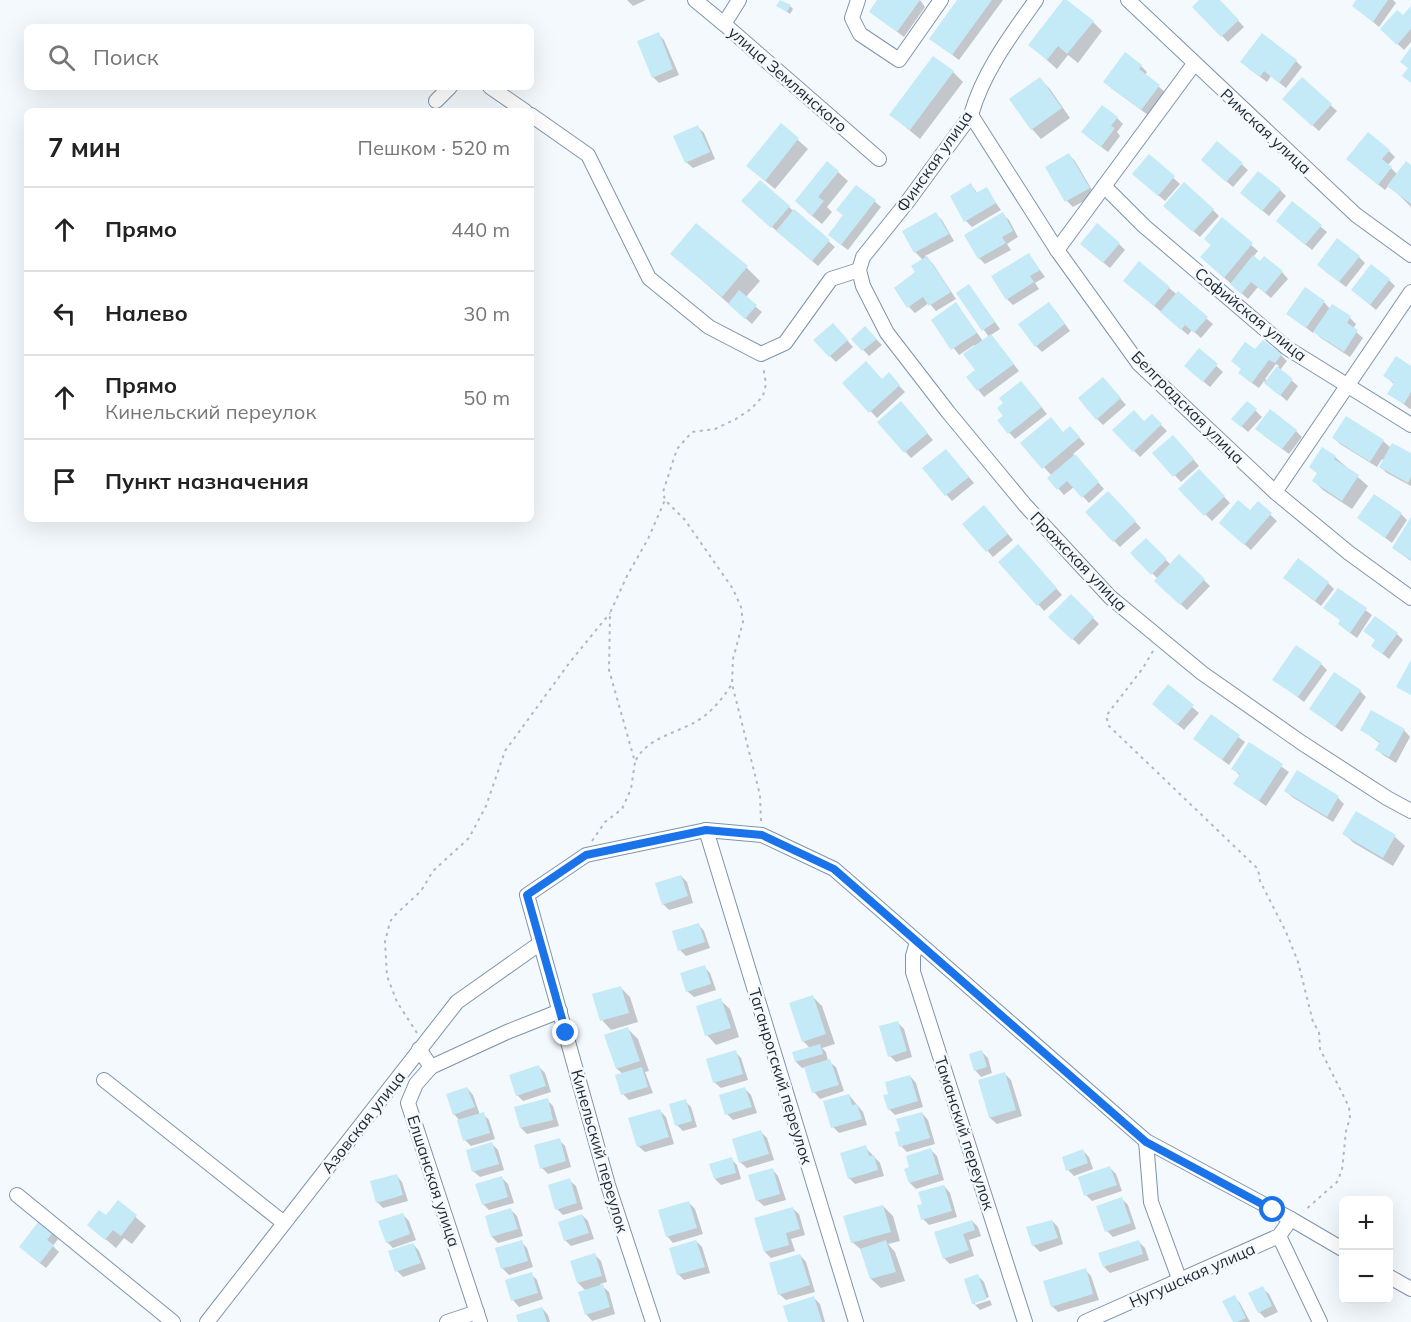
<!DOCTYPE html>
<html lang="ru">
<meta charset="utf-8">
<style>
:root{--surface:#fff;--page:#f6f6f6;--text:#222;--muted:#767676;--line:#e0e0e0}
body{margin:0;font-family:Mulish,sans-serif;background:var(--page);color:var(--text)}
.controls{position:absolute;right:18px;bottom:18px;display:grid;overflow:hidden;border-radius:9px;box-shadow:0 6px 24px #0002}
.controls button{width:54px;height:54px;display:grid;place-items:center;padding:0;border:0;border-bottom:2px solid var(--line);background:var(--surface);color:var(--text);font:30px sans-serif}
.stop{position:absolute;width:18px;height:18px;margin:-14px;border:4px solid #1a73e8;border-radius:50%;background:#fff}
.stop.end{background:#1a73e8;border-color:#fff;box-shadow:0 2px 6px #0008}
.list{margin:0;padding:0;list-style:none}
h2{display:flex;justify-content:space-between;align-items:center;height:78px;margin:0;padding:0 24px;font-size:26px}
h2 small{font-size:20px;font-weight:400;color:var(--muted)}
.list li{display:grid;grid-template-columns:39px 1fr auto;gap:18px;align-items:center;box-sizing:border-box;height:84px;padding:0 24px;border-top:2px solid var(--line)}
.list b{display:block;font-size:22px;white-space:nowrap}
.list p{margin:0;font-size:20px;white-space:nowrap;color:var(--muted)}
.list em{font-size:20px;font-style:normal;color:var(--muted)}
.icon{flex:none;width:33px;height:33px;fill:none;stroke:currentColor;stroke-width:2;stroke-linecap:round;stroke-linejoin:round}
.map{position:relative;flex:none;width:1411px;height:1322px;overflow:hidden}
.search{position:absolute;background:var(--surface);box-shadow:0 6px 24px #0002;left:24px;top:24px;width:510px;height:66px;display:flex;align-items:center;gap:15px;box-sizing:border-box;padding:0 21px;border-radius:9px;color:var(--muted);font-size:22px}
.panel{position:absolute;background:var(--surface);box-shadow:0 6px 24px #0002;left:24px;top:108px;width:510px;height:414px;border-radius:9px}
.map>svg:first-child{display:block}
</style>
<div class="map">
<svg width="1411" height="1322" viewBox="0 0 1411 1322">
<rect width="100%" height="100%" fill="#f4f9fe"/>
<g fill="#0003" fill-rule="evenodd">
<path d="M627 0H646L633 6Z"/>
<path d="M879 0H920L925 7 904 37 871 12Z"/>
<path d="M959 0H1003L959 60 931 39Z"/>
<path d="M1201 0H1219L1244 27 1228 42 1194 7Z"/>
<path d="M1358 0H1393L1396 3 1379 27 1354 6Z"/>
<path d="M790 6 793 9 790 14 781 8Z"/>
<path d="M1411 8V42L1404 50 1388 35Z"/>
<path d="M1093 22 1102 31 1078 63 1068 55 1057 69 1030 45Z"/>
<path d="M658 34 664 40 679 75 659 83 653 77Z"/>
<path d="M1125 55 1141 66 1147 72 1145 75 1165 92 1148 115 1111 88Z"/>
<path d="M1296 61 1302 67 1286 88 1271 76 1267 82 1248 68Z"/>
<path d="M953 72 963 82 920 139 891 115Z"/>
<path d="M1040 79 1050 89 1070 118 1041 139 1032 129Z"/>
<path d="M1302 79 1337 111 1319 131 1290 105Z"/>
<path d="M1117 118 1123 124 1117 132 1120 136 1108 152 1089 138Z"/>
<path d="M781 125 808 149 775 189 758 175Z"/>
<path d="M698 127 704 133 715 159 693 168 686 162Z"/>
<path d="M1218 143 1248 170 1233 187 1209 166Z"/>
<path d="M1389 151 1395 157 1388 165 1398 175 1411 166V207L1389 185 1385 190 1354 165Z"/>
<path d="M1069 155 1075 161 1095 195 1073 207 1067 201Z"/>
<path d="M1149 156 1180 184 1165 201 1140 180Z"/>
<path d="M838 172 848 181 827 207 832 212 822 224 806 211Z"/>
<path d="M971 185 978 194 986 189 1001 210 972 227 966 221Z"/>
<path d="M1280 190 1286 196 1269 216 1248 199Z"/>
<path d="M874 201 881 207 848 250 836 241Z"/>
<path d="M1292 203 1327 232 1312 250 1284 227Z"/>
<path d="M789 207 835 247 818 266 753 211Z"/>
<path d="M1213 210 1219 216 1200 237 1171 212Z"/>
<path d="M936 214 942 220 954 241 925 256 933 264 956 299 936 311 929 303 915 313 909 307 917 272 923 260 915 252 904 232Z"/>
<path d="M1002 214 1009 220 1018 237 1007 244 1011 250 985 264 979 258Z"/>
<path d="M1222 220 1258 251 1253 257 1260 263 1282 272 1288 279 1271 298 1258 287 1248 299 1208 263 1213 245Z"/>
<path d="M1119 244 1125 250 1110 268 1088 250Z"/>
<path d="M672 254 747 268 760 281 745 298 762 312 752 324Z"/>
<path d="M1029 255 1045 277 1035 283 1039 289 1013 305 1007 299Z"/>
<path d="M1359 257 1365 263 1346 287 1325 271Z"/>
<path d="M1389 280 1395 286 1376 310 1353 290Z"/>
<path d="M969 286 1000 329 991 335 1019 371 984 397 968 377 977 371 976 347 974 345 959 355 933 321 956 304 983 341 989 337 958 294Z"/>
<path d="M1131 286 1169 288 1213 324 1201 338 1192 330 1188 335Z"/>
<path d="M1324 302 1330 309 1350 318 1356 324 1353 329 1363 338 1350 357 1321 338 1314 331 1313 333 1288 314Z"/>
<path d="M1055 310 1070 331 1042 352 1036 346Z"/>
<path d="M865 328 882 345 869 356 853 339Z"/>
<path d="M839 331 853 347 836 362 830 356Z"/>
<path d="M1199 350 1223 372 1210 387 1192 372Z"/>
<path d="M1256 351 1281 355 1287 361 1280 370 1298 386 1287 401 1264 381 1259 388 1246 379ZM1276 364 1279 366 1267 381 1265 379Z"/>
<path d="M1411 368V408L1410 409 1389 393 1395 385 1385 376Z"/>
<path d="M889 375 905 392 877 418 844 383 882 381Z"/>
<path d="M1109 385 1126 405 1103 425 1097 419Z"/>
<path d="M1027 389 1047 414 1015 439 999 421 1005 416V403Z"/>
<path d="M1248 403 1262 417 1248 432 1240 425Z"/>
<path d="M907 409 933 440 911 458 879 422Z"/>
<path d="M1152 416 1167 431 1140 457 1114 430 1144 423Z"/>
<path d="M1296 431 1302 437 1289 454 1263 435Z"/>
<path d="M1076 434 1085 444 1073 454 1104 489 1089 503 1074 487 1064 495 1049 478 1052 476 1022 443Z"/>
<path d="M1334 438 1383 441 1391 448 1411 455V486L1387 473 1380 467 1384 460 1382 459 1377 467 1340 444Z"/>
<path d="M1179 443 1199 466 1181 482 1154 453Z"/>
<path d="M952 457 974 483 952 501 924 469Z"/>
<path d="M1335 457 1368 486 1352 509 1323 490 1313 480 1318 474 1311 467Z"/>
<path d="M1199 471 1230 503 1212 521 1180 489Z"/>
<path d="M1108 493 1141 528 1120 547 1087 513Z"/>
<path d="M1258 503 1277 521 1251 550 1227 529 1250 512Z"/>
<path d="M990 513 1013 540 993 557 964 524Z"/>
<path d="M1401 514 1407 520 1392 543 1359 518Z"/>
<path d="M1411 522V561L1393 548Z"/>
<path d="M1146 540 1171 565 1179 556 1210 586 1187 610 1156 581 1158 579 1132 553Z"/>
<path d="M1024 552 1062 595 1044 611 1038 604Z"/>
<path d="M1328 583 1334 589 1321 606 1292 584Z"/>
<path d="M1338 590 1372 615 1357 638 1346 630 1340 624 1342 621 1325 608Z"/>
<path d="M1071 596 1099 624 1079 645 1050 617Z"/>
<path d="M1397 634 1403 640 1389 659 1373 646Z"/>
<path d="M1321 664 1327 670 1304 702 1274 679Z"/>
<path d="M1168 686 1199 713 1184 730 1160 710Z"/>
<path d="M1360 691 1366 697 1342 732 1311 709Z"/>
<path d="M1372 712 1404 730 1410 737 1396 763 1383 755 1377 749 1381 744 1362 730Z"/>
<path d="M1211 716 1245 742 1229 765 1195 739Z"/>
<path d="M1249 744 1289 772 1266 806 1235 784 1240 776 1233 768Z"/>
<path d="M1297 772 1338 798 1344 804 1333 822 1292 797 1286 791Z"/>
<path d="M1356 813 1395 837 1405 846 1393 866 1354 843 1344 834Z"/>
<path d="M681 876 687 882 693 903 669 910 663 904Z"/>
<path d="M698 924 704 931 710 948 686 956 680 950Z"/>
<path d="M704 967 710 973 716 990 694 997 687 991Z"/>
<path d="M621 988 630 997 638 1022 611 1030 602 1020Z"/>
<path d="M813 997 822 1006 835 1044 822 1048 826 1052 828 1061 836 1067 844 1091 820 1099 814 1092 806 1067 802 1068 796 1062 794 1053 810 1048 803 1041Z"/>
<path d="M720 1000 730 1009 739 1037 716 1045 707 1035Z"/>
<path d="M898 1023 904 1029 912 1057 896 1062 890 1056Z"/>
<path d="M628 1029 638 1039 649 1071 645 1072 653 1093 629 1100 623 1094V1074L617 1069 606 1036Z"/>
<path d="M735 1052 741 1058 748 1080 721 1088 714 1082Z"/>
<path d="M982 1052 988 1058 992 1073 981 1077 975 1070Z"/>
<path d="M539 1067 545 1073 551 1092 523 1101 517 1095Z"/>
<path d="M1005 1074 1011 1080 1022 1116 997 1124 990 1118Z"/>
<path d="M910 1076 916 1083 923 1107 895 1115 889 1109 890 1095Z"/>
<path d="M467 1088 473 1095 480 1115 483 1114 489 1120 495 1139 471 1146 465 1140 460 1121 454 1114Z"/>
<path d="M745 1089 751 1095 757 1113 733 1120 727 1114Z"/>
<path d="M849 1095 863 1112 867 1125 839 1133 833 1127Z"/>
<path d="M547 1100 553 1106 559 1126 527 1134 521 1128Z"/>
<path d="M685 1101 691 1107 697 1127 683 1131 677 1125Z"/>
<path d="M660 1111 666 1117 674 1144 645 1152 638 1146Z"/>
<path d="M922 1113 928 1120 935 1144 907 1152 901 1146 902 1132Z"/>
<path d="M761 1132 767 1138 774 1160 747 1168 740 1162Z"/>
<path d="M559 1140 565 1146 571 1167 548 1174 542 1168Z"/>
<path d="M492 1144 498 1150 504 1170 480 1177 473 1171Z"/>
<path d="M865 1147 880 1163 884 1176 855 1184 849 1178Z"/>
<path d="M931 1150 937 1156 944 1180 916 1189 910 1183Z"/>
<path d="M1083 1151 1089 1157 1093 1169 1074 1176 1068 1170Z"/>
<path d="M731 1159 737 1165 741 1179 721 1185 715 1179Z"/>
<path d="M1110 1168 1116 1174 1122 1191 1092 1201 1086 1195Z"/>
<path d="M772 1169 778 1176 786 1200 764 1206 757 1200Z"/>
<path d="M396 1175 402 1182 408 1201 383 1208 377 1202Z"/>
<path d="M502 1178 508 1184 514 1203 489 1210 483 1204Z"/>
<path d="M569 1180 576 1186 583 1209 563 1215 557 1209Z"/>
<path d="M944 1186 950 1193 957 1217 929 1225 923 1219 924 1205Z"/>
<path d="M1122 1199 1128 1205 1136 1229 1113 1237 1107 1231Z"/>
<path d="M118 1202 146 1226 132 1244 124 1238 116 1248 89 1225 106 1217Z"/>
<path d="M689 1203 695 1209 703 1234 673 1243 667 1236Z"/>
<path d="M883 1206 893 1216 900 1241 888 1244 895 1252 905 1281 881 1288 871 1279 863 1251 852 1242Z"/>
<path d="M792 1208 799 1214 805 1235 791 1239 795 1251 771 1258 765 1252Z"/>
<path d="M511 1210 517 1216 523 1236 498 1243 492 1237 486 1217Z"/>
<path d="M403 1215 409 1221 416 1240 393 1248 387 1242Z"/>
<path d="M582 1215 588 1221 594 1239 571 1246 565 1240Z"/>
<path d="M972 1221 978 1227 981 1236 969 1240 974 1256 950 1264 944 1258Z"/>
<path d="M1052 1221 1058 1227 1063 1244 1040 1252 1033 1245Z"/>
<path d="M52 1233 58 1239 53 1246 59 1252 46 1268 27 1253Z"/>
<path d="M696 1241 702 1247 710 1273 684 1280 678 1274Z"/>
<path d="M1138 1241 1145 1248 1149 1260 1110 1273 1104 1267Z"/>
<path d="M521 1242 527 1248 533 1267 509 1275 503 1269 497 1249Z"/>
<path d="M413 1244 419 1251 426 1269 403 1277 397 1271Z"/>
<path d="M595 1255 601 1261 607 1282 600 1284 609 1292 615 1314 592 1321 586 1314V1291L578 1283 572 1262Z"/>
<path d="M800 1255 806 1262 815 1292 786 1300 779 1294Z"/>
<path d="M1085 1270 1091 1276 1099 1300 1058 1312 1052 1306Z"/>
<path d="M531 1274 537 1280 543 1299 519 1307 513 1300Z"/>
<path d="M978 1276 984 1282 989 1297 975 1302V1305L973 1303Z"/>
<path d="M1262 1288 1269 1294 1278 1312 1265 1318 1259 1312Z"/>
<path d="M1234 1297 1240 1303 1250 1322H1234Z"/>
<path d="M814 1298 820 1304 825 1322H789Z"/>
<path d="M990 1300 992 1305 980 1310 975 1305Z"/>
<path d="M542 1308 548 1315 550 1322H519Z"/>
</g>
<g fill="#c3eaf6">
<path d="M780 0 791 5 787 12 776 6Z"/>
<path d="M877 0H920L897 32 869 12Z"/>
<path d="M957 0H992L952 55 929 39Z"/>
<path d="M1063 0H1067L1094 21 1067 54 1058 46 1047 60 1028 45Z"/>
<path d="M1199 0H1220L1239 20 1221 37 1192 7Z"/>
<path d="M1356 0H1388L1373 22 1352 6Z"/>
<path d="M1411 6V29L1397 45 1380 29 1397 10 1403 15Z"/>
<path d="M659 32 673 69 652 78 637 41Z"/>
<path d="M1262 33 1297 60 1279 83 1264 71 1260 77 1240 62Z"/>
<path d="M1411 47V83L1402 76 1408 68 1400 62Z"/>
<path d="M1125 52 1142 65 1139 69 1160 85 1141 110 1103 82Z"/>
<path d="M933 56 954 71 910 130 889 115Z"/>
<path d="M1040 77 1062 108 1031 130 1009 99Z"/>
<path d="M1302 77 1332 104 1312 126 1282 99Z"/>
<path d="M1102 105 1118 117 1111 126 1115 128 1101 147 1081 132Z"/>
<path d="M781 123 799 138 765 181 746 166Z"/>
<path d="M698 125 710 152 685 163 673 136Z"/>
<path d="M1368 132 1390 150 1382 159 1392 167 1378 185 1346 159Z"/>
<path d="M1217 141 1243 163 1226 182 1201 160Z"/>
<path d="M1069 153 1090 188 1065 202 1045 167Z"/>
<path d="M1149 154 1175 176 1158 196 1132 174Z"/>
<path d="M827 161 839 171 818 197 824 201 812 216 795 201Z"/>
<path d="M1406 161 1411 165V204L1387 186Z"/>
<path d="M1258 171 1281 189 1262 211 1240 193Z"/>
<path d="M760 180 790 206 771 228 741 201Z"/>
<path d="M1184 182 1214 209 1193 232 1163 206Z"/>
<path d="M971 183 976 193 987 187 996 203 964 222 950 196Z"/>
<path d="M856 185 876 200 841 245 828 235 843 215 836 210Z"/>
<path d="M1292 201 1322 225 1305 245 1276 221Z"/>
<path d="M794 209 830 240 812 261 776 231Z"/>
<path d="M936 212 949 234 914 253 902 231Z"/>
<path d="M1003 212 1013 231 1002 237 1006 243 978 259 964 235Z"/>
<path d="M1222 217 1253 243 1224 278 1200 257 1211 245 1204 239Z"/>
<path d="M696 223 748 266 722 297 670 254Z"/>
<path d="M1097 223 1120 243 1103 263 1080 244Z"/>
<path d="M1337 238 1360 256 1339 282 1317 265Z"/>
<path d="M1029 253 1040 270 1030 276 1034 282 1006 300 991 276Z"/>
<path d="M1253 255 1260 261 1264 256 1283 271 1265 293 1251 282 1241 294 1230 284Z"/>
<path d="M927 256 951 292 929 306 923 297 907 308 894 288 915 272 911 266Z"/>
<path d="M1139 261 1170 287 1154 306 1123 281Z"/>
<path d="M1371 264 1390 279 1370 305 1351 290Z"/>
<path d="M969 284 995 322 982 331 956 293Z"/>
<path d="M1305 287 1325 301 1306 328 1286 314Z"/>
<path d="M739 290 757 305 745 319 728 304Z"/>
<path d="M1178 291 1208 317 1194 333 1185 325 1181 330 1160 312Z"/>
<path d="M956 302 977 333 951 350 931 320Z"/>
<path d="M1049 302 1065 324 1035 347 1018 324Z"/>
<path d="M1332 304 1351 316 1347 323 1358 330 1344 352 1313 332Z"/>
<path d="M833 323 848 340 829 357 813 340Z"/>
<path d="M865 326 877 339 862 351 851 339Z"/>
<path d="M991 334 1014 364 977 391 966 377 975 370 963 354Z"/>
<path d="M1263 340 1282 354 1275 363 1269 360 1252 383 1238 373 1241 369 1231 361 1245 342 1255 349Z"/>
<path d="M1199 348 1218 364 1203 382 1184 366Z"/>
<path d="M1396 356 1411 366V392L1404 404 1387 394 1394 383 1383 376Z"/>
<path d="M866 361 882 379 889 372 900 385 869 413 842 383Z"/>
<path d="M1277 366 1293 379 1280 396 1264 383Z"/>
<path d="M1103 377 1121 398 1096 420 1078 398Z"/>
<path d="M1021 381 1042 407 1008 434 997 420 1003 416 997 408 1003 403 999 398Z"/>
<path d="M901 401 928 433 904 453 877 422Z"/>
<path d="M1247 401 1257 409 1241 427 1231 419Z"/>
<path d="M1270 409 1297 430 1282 449 1255 429Z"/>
<path d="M1134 410 1144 421 1152 414 1162 424 1133 452 1112 430Z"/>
<path d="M1346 416 1384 440 1370 462 1332 438Z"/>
<path d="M1051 417 1063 432 1070 426 1080 437 1042 469 1020 443Z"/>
<path d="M1173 435 1194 459 1173 477 1152 453Z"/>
<path d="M1392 443 1411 453V477L1408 483 1379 467Z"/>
<path d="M1322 447 1336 456 1334 459 1359 475 1342 501 1312 481 1317 473 1309 467Z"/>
<path d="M946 449 969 477 945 496 922 468Z"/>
<path d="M1075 454 1099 482 1082 498 1067 481 1057 490 1047 478Z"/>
<path d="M1199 469 1225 496 1204 516 1178 489Z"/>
<path d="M1108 491 1136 521 1113 542 1085 512Z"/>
<path d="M1374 494 1402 513 1385 538 1357 518Z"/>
<path d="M1238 500 1250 510 1258 501 1272 513 1244 545 1219 523Z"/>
<path d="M984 505 1008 534 986 552 962 524Z"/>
<path d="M1411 517V560L1392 548Z"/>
<path d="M1146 538 1167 559 1151 575 1130 553Z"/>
<path d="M1018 544 1057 588 1037 606 998 562Z"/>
<path d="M1179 554 1205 579 1180 605 1154 581Z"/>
<path d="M1298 558 1329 582 1315 601 1283 578Z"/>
<path d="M1338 588 1367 608 1350 633 1338 624 1340 620 1323 608Z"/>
<path d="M1071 594 1094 617 1072 640 1048 617Z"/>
<path d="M1375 616 1398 633 1382 654 1371 646 1375 640 1363 631Z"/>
<path d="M1296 645 1322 663 1298 697 1272 680Z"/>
<path d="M1411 660V695L1396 687Z"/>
<path d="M1334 672 1361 690 1335 727 1309 709Z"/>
<path d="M1168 684 1194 705 1177 725 1152 704Z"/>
<path d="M1371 710 1405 729 1389 757 1375 750 1380 742 1360 730Z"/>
<path d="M1211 714 1240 735 1222 760 1193 739Z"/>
<path d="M1249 742 1283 764 1259 801 1233 784 1240 774 1231 769Z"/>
<path d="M1297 770 1339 796 1327 817 1284 791Z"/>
<path d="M1356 811 1396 835 1383 858 1342 834Z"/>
<path d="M681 875 688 896 662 905 655 883Z"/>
<path d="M699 923 705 942 678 951 672 931Z"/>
<path d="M705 965 711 984 686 992 680 973Z"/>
<path d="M621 986 629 1013 600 1021 592 994Z"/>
<path d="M813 995 826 1034 802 1042 789 1003Z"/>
<path d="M721 998 731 1028 705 1036 696 1006Z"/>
<path d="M898 1021 907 1051 888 1057 879 1026Z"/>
<path d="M628 1027 640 1061 616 1069 604 1035Z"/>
<path d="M820 1044 823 1054 795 1062 792 1052Z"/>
<path d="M736 1050 743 1074 713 1083 706 1059Z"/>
<path d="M982 1050 987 1067 974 1071 969 1054Z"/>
<path d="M830 1059 839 1085 812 1093 804 1067Z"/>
<path d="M539 1065 546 1086 516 1096 509 1075Z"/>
<path d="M642 1067 648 1087 621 1095 615 1075Z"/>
<path d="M1005 1072 1016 1110 989 1118 978 1080Z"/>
<path d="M910 1075 918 1101 888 1110 883 1095 888 1094 885 1082Z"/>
<path d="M467 1087 475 1107 453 1115 446 1094Z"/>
<path d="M745 1087 752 1107 725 1115 719 1095Z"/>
<path d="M849 1094 852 1105 857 1104 862 1119 831 1128 823 1101Z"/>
<path d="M548 1098 553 1120 520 1128 514 1107Z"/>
<path d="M686 1099 692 1121 675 1126 669 1104Z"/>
<path d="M660 1109 669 1137 637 1147 628 1118Z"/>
<path d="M484 1112 490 1133 463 1141 457 1120Z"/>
<path d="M922 1112 930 1138 899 1147 895 1132 900 1131 896 1119Z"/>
<path d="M761 1130 769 1154 739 1163 732 1139Z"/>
<path d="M560 1138 566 1161 540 1169 534 1145Z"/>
<path d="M492 1142 499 1164 472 1172 466 1150Z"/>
<path d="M866 1145 869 1156 874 1155 878 1170 848 1179 840 1153Z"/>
<path d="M931 1148 939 1174 909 1183 904 1169 909 1167 906 1156Z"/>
<path d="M1083 1149 1088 1163 1066 1171 1062 1157Z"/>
<path d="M732 1157 736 1173 714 1179 709 1164Z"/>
<path d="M1110 1166 1117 1185 1084 1196 1078 1177Z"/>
<path d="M773 1168 780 1194 756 1201 748 1175Z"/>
<path d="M397 1174 403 1195 376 1203 370 1181Z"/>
<path d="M502 1176 508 1197 482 1205 475 1184Z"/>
<path d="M570 1178 577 1203 555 1210 548 1185Z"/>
<path d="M944 1185 952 1211 921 1220 917 1205 922 1204 918 1192Z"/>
<path d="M1122 1197 1131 1223 1105 1232 1096 1206Z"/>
<path d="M118 1200 137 1215 121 1236 113 1230 105 1240 87 1225 99 1210 106 1215Z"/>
<path d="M689 1201 697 1228 666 1237 658 1210Z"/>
<path d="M883 1205 891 1232 851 1243 843 1216Z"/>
<path d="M793 1207 800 1229 786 1233 789 1245 764 1252 754 1218Z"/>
<path d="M511 1208 518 1229 491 1237 485 1216Z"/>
<path d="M403 1213 410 1234 386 1243 378 1221Z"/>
<path d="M582 1214 589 1233 564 1241 558 1222Z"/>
<path d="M972 1220 975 1230 963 1234 969 1250 943 1259 934 1232Z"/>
<path d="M1052 1220 1058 1238 1032 1246 1026 1227Z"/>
<path d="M39 1221 53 1232 47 1240 54 1245 40 1263 19 1247Z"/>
<path d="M522 1240 528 1261 501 1269 495 1248Z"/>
<path d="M696 1240 705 1267 677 1275 669 1248Z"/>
<path d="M886 1240 896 1272 870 1279 860 1249Z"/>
<path d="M1139 1240 1143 1254 1103 1267 1098 1253Z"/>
<path d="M413 1243 421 1263 395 1272 388 1251Z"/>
<path d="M595 1253 602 1276 577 1283 570 1261Z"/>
<path d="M800 1254 810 1285 778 1295 769 1263Z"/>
<path d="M1086 1268 1093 1294 1051 1307 1043 1281Z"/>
<path d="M532 1272 538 1293 511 1301 505 1280Z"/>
<path d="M978 1274 987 1299 972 1304 964 1279Z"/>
<path d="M603 1284 610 1307 585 1315 578 1292Z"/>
<path d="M1263 1286 1272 1306 1258 1313 1248 1293Z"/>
<path d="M1235 1295 1246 1318 1237 1322H1233L1222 1301Z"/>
<path d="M814 1296 822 1322H788L783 1306Z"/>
<path d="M542 1307 547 1322H518L516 1315Z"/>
</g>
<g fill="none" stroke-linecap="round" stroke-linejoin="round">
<g stroke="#7e94ac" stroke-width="16">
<g id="minor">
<path d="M695 0 724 24 879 159"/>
<path d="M858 0 852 18 860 34 899 60 941 0"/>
<path d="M1036 0C1011 35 983 72 971 115L908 201 863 257 859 270 863 286 887 333 948 412 1025 505 1110 597 1202 673 1302 743 1387 798 1411 811"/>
<path d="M1128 0 1356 215 1411 255"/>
<path d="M724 24 739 0"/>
<path d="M490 87 525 111"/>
<path d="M436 101 450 87"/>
<path d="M531 115 588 155 649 278 709 327 761 354 785 343 831 279 859 270"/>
<path d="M971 115 1057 250 1139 364 1275 492 1349 553 1411 598"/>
<path d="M1104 186 1144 226 1287 348 1411 425"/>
<path d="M1057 250 1194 64"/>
<path d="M1275 492 1411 292"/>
<path d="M706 830 856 1322"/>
<path d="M917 942 913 956V972L1025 1322"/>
<path d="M419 1049 431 1067 416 1084 408 1103 480 1322"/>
<path d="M431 1067 507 1032 560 1011"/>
<path d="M104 1080 284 1223"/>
<path d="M1146 1141 1151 1202 1180 1281"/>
<path d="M17 1195 173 1322"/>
<path d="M1279 1236 1320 1322"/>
<path d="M1388 1276 1411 1289"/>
<path d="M207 1322 457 1002 539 944"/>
<path d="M447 1322 477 1312"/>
<path d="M653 1322 608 1185 527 895 586 855 706 830 762 835 834 869 1146 1141 1291 1219 1344 1250"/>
<path d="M1085 1322 1279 1236 1291 1219"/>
</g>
</g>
<g stroke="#b2b8bf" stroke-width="2" stroke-dasharray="3 4.5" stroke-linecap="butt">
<path d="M1153 651 1143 668 1106 716 1109 726 1258 869 1260 881 1286 932 1298 962 1313 1022 1319 1032 1320 1049 1349 1107 1350 1118 1346 1131 1342 1170 1337 1182 1304 1211"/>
<path d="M636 760C647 738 677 733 697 721 713 711 722 699 732 684"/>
<path d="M761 821 760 795 732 684 733 659 743 622 741 607 733 589 685 520 665 500 663 492 677 449 692 432 715 429 736 419 751 409 763 396 766 384 763 366"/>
<path d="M592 841 605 822 622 809 631 789 635 762 609 670 610 613 627 576 648 539 665 500"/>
<path d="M417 1033 397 1002 387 976 385 942 390 922 393 917 421 891 433 871 469 838 486 806 505 751 570 662 610 613"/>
</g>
<use href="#minor" stroke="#fff" stroke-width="14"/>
</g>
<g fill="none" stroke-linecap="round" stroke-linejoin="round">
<path stroke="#1a73e8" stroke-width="8" d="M566 1033 527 895 586 855 706 830 762 835 834 869 1146 1142 1273 1210"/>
</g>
<g text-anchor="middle" stroke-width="5" stroke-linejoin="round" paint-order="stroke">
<g font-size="16" fill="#1e2630" stroke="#f4f9fe">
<text transform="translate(788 79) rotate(41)" y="6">улица Землянского</text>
<text transform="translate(1266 131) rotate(43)" y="6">Римская улица</text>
<text transform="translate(934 161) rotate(-55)" y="6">Финская улица</text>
<text transform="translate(1251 314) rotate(39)" y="6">Софийская улица</text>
<text transform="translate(1188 407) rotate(45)" y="6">Белградская улица</text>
<text transform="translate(1079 561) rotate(46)" y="6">Пражская улица</text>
<text transform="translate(781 1076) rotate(73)" y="6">Таганрогский переулок</text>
<text transform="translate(363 1122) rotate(-52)" y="6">Азовская улица</text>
<text transform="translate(965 1133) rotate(72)" y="6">Таманский переулок</text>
<text transform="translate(600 1151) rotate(74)" y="6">Кинельский переулок</text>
<text transform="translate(434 1181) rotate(72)" y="6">Елшанская улица</text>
<text transform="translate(1192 1275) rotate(-24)" y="6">Нугушская улица</text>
</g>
</g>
</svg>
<div class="controls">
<button>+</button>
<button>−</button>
</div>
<div class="stop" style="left:1273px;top:1210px"></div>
<div class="stop end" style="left:566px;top:1033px"></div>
<div class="search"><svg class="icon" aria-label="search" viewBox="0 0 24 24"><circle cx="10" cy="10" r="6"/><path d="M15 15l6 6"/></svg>Поиск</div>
<section class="panel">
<h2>7 мин<small>Пешком · 520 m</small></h2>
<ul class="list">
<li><svg class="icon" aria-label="ahead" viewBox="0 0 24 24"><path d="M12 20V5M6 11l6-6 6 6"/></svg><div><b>Прямо</b></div><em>440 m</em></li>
<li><svg class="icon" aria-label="left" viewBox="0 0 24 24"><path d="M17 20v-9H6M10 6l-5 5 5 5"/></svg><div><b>Налево</b></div><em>30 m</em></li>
<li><svg class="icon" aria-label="ahead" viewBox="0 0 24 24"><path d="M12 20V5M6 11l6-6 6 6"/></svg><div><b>Прямо</b><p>Кинельский переулок</p></div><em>50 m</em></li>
<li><svg class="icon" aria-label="arrive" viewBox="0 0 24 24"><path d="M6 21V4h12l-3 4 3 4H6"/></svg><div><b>Пункт назначения</b></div></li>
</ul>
</section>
</div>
